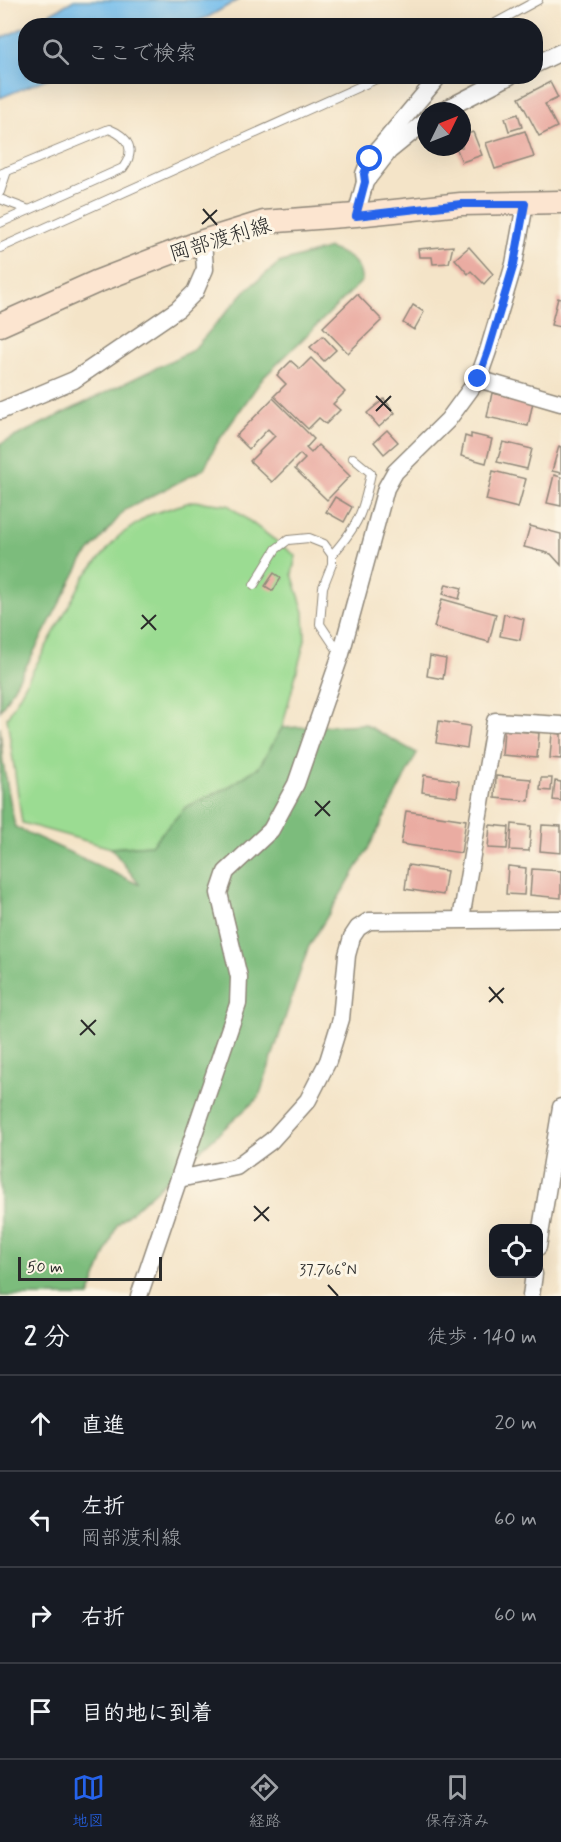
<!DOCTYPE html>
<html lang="ja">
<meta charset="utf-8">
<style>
:root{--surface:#171b24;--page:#20242c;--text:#f1f3f6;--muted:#9ea1a6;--line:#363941;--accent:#2563eb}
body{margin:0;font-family:Mynerve,"Klee One",sans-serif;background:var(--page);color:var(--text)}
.controls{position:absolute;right:18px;bottom:18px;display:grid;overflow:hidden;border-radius:12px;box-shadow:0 6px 24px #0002}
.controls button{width:54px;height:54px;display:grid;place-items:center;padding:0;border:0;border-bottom:2px solid var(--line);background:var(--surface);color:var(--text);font:30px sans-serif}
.compass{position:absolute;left:417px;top:102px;width:54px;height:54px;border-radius:50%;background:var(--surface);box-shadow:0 6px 24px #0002;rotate:47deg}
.scale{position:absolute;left:18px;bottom:15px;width:144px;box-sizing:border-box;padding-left:6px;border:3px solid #2b2b2b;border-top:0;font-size:16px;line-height:21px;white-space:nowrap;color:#2b2b2b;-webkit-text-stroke:4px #fcf5e5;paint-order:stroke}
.stop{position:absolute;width:18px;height:18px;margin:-14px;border:4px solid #2563eb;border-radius:50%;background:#fff}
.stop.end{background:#2563eb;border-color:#fff;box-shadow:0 2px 6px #0008}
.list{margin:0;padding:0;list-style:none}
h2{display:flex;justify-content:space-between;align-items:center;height:78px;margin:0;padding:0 24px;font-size:26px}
h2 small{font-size:20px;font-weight:400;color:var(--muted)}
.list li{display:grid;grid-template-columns:39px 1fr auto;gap:18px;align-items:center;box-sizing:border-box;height:96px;padding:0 24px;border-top:2px solid var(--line)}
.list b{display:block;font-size:22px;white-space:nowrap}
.list p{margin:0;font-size:20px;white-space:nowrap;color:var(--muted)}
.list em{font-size:20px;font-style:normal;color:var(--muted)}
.icon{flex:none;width:33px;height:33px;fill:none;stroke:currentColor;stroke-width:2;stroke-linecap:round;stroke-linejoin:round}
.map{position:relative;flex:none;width:561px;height:1296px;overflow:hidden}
.search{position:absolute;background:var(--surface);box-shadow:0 6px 24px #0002;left:18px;right:18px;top:18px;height:66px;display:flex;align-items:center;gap:15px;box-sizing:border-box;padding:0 21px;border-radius:24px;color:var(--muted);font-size:22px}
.sheet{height:462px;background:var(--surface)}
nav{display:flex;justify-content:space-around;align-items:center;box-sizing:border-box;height:84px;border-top:2px solid var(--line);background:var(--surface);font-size:16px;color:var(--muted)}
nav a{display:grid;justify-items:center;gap:3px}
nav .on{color:var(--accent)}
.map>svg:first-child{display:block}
</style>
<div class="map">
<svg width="561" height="1296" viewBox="0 0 561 1296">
<rect width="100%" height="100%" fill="#fcf5e5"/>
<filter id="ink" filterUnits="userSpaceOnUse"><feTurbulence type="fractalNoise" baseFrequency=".0167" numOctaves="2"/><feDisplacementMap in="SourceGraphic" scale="12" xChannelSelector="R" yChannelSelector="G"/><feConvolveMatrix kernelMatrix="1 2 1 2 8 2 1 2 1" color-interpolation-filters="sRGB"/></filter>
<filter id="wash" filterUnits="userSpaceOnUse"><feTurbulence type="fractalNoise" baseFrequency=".008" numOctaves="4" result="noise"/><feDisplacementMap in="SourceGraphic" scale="24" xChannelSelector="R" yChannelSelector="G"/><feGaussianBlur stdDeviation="1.35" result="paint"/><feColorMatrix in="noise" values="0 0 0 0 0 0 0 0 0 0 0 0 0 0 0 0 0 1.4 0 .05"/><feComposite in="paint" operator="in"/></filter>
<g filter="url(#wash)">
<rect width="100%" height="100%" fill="#f4e4c8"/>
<path fill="#9bdc92" stroke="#63845e" stroke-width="1.5" d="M193 501 228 505 296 556 292 574 304 612 305 640 282 728 259 767 227 788 186 807 151 845 111 848 22 823 7 718 85 576 119 536 149 515Z"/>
<g fill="#7cbc7c" stroke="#547454" stroke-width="1.5">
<path d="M329 248C348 256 359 259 362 281L263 378 217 443 204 469 125 510 82 561 28 663 0 711V444L193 350 245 291 279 263Z"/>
<path d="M364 724 417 753 367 851 308 948 259 1097 117 1225 89 1296H0V726L3 763 15 827 140 885 111 848 151 845 186 807 227 788 259 767 282 728Z"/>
</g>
<g fill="#74beed" stroke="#50748c" stroke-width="1.5">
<path d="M74 0H238L208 17 185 25H29Z"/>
<path d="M25 27 26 76 51 77 0 98V39Z"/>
</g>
<g id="blocks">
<g fill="#eaaca2">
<path d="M550 82 558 98 545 104 557 127 539 136 519 98Z"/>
<path d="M518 114 522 127 509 131 505 118Z"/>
<path d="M525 131 534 157 495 169 486 143Z"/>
<path d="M473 132 482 155 462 162 456 147H462V136Z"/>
<path d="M453 246 449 263 433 264 432 257H419L418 249Z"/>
<path d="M469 247 493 274 484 284 471 271 468 274 455 259Z"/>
<path d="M357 294 382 320 348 353 323 327Z"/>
<path d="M558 298 561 299V327L551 325Z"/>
<path d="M413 305 424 312 414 330 403 323Z"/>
<path d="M323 336 336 350 324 361 310 347Z"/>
<path d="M311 358 345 392 333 404 340 410 326 424 319 418 308 429 274 396 286 384 277 375 291 361 300 369Z"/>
<path d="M492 393 533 402 528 426 487 417Z"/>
<path d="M273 398 314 439 306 448 311 453 318 445 350 476 327 500 295 469 305 459 300 454 272 482 250 461 275 436 268 429 249 449 236 436Z"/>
<path d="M384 399 395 413 379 427 367 413Z"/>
<path d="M387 430 398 442 384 454 374 442Z"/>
<path d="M471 434 492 439 486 463 461 456 465 436 471 438Z"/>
<path d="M503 442 532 449 527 469 497 462Z"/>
<path d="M559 446 561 447V473L552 471Z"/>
<path d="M493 471 526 479 518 508 486 500Z"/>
<path d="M554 475 561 477V506L547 503Z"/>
<path d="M335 497 352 507 344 522 326 512Z"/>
<path d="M530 526 561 534V565L551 554 524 547Z"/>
<path d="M274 573 281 578 273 591 265 586Z"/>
<path d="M446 584 462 588 459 599 443 594Z"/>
<path d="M442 599 496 614 489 642 434 627Z"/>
<path d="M504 614 524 619 520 640 500 636Z"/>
<path d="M430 656 446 659 443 679 427 676Z"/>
<path d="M439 721 470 726 467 748 436 743Z"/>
<path d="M504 730 539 733 537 758 502 755Z"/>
<path d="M552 733 561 734V759L550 758Z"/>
<path d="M424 775 459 781 457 797 422 792Z"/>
<path d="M496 776 531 779 529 801 495 798Z"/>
<path d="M541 778H552L551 791 540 790Z"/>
<path d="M555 781 561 782V801L553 800Z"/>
<path d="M406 811 466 820 461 853 401 844Z"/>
<path d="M512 824 531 826 529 851 510 850Z"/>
<path d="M490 825 509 827 507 849 488 848Z"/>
<path d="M542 825 561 826V853L540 851Z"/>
<path d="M408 865 447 871 443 895 405 889Z"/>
<path d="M508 866 526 868 524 895 506 894Z"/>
<path d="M532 869 561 871V898L530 895Z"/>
</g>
</g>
</g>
<g filter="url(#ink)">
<use href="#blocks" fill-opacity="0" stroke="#90887a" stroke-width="1.5"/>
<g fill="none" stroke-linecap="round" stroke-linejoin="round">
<g stroke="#90887a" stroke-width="10">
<g id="lane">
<path d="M490 26 538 0"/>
<path d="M0 174 109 129C129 137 136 150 123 168L0 223"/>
<path d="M0 192 7 171"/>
<path d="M0 199 29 210"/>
<path d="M0 248 383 76"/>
<path d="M332 555C359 524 363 513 371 473L353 458"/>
<path d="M254 585 276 549 288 540 309 538 324 544 332 555V564L323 587 320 624 340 654"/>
</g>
</g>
<g stroke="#90887a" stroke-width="19">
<g id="street">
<path d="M536 64 561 52"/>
<path d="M442 111 510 76"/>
<path d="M365 182 364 174 370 159 439 76"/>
<path d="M356 215 365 182 389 151 426 121"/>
<path d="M478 379 561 403"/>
<path d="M0 411 74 380 178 309 195 292 205 269 203 241"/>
<path d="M461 919 495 721 561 725"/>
<path d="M179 1179 236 1167 271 1141 308 1100 328 1061 341 1019 347 955 352 937 358 928 369 921 561 919"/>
<path d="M538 1247 561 1107"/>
<path d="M139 1296 238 1004 239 977 219 893 226 872 271 830 296 784 341 654 386 488 395 472 448 420 478 379 488 351 514 264 525 204"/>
<path d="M531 1296 534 1274"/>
</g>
</g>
<g stroke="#90887a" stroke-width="25">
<path id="secondary" d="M0 325 96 282 163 256 203 241 264 222 356 215 461 204 561 202"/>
</g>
<use href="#lane" stroke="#fff" stroke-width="8"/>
<use href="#street" stroke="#fff" stroke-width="16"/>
<use href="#secondary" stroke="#fce5d0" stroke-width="22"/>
</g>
</g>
<g fill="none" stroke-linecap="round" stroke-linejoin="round" filter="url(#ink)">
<path stroke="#2563eb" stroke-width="8" d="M370 159 364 174 365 182 356 216 461 204H525L514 264 488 351 478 379"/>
</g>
<path fill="none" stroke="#2b2b2b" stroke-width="2" d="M203 209 217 225M202 224 217 210M376 396 391 411M376 411 391 396M142 615 156 630M141 629 156 615M315 801 330 816M315 816 330 801M489 987 503 1003M489 1002 504 988M81 1020 95 1035M80 1035 96 1020M254 1206 269 1221M254 1221 269 1207M328 1285 338 1296"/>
<g text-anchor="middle" stroke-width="6" stroke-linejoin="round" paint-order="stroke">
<g font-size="21" fill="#2b2b2b" stroke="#fcf5e5">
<text transform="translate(220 239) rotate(-17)" y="7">岡部渡利線</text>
</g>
</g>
<g font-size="15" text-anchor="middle" fill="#2b2b2b" stroke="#fcf5e5" stroke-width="6" stroke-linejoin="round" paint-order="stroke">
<text x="328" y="1275">37.766°N</text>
</g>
</svg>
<div class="controls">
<button><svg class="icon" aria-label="locate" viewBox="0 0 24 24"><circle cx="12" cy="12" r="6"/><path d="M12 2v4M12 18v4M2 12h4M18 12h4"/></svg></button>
</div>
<svg class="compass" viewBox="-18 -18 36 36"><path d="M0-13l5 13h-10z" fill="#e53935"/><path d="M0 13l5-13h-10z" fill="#9ea1a6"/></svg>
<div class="scale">50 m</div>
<div class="stop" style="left:370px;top:159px"></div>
<div class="stop end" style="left:478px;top:379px"></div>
<div class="search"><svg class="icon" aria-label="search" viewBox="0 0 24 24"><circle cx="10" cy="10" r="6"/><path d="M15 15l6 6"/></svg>ここで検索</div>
</div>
<section class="sheet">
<h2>2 分<small>徒歩 · 140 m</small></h2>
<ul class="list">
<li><svg class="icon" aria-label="ahead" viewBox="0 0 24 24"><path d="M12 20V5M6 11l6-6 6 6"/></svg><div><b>直進</b></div><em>20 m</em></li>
<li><svg class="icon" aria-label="left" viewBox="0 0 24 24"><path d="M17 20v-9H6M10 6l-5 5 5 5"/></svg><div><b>左折</b><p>岡部渡利線</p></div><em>60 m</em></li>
<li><svg class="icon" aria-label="right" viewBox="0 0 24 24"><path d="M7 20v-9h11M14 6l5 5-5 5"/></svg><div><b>右折</b></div><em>60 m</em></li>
<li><svg class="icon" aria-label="arrive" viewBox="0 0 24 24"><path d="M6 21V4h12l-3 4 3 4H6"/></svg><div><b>目的地に到着</b></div></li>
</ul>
</section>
<nav>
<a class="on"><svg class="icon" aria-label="map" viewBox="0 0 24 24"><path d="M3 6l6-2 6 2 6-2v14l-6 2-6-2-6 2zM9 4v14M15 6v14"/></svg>地図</a>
<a><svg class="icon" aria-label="directions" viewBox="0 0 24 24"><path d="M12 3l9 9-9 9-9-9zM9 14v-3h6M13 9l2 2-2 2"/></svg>経路</a>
<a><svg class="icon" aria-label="saved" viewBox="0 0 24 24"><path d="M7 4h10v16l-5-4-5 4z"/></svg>保存済み</a>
</nav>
